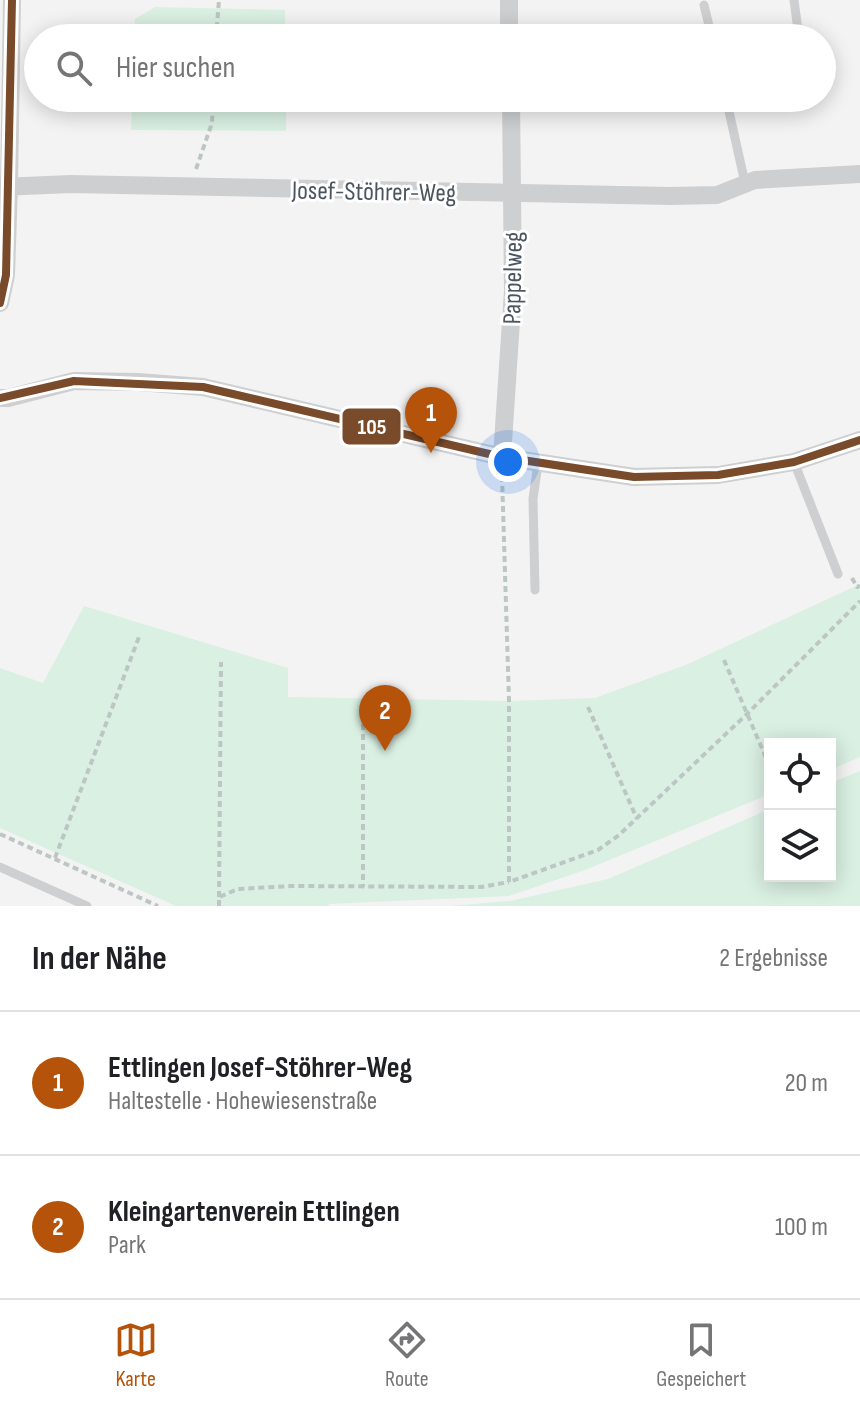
<!DOCTYPE html>
<html lang="de">
<meta charset="utf-8">
<style>
:root{--surface:#fff;--page:#f2f2f2;--text:#202124;--muted:#757577;--line:#e0e0e0;--accent:#b45309}
body{margin:0;font-family:"Sofia Sans Condensed",sans-serif;background:var(--page);color:var(--text)}
.controls{position:absolute;right:24px;bottom:24px;display:grid;overflow:hidden;border-radius:0px;box-shadow:0 4px 20px #0003}
.controls button{width:72px;height:72px;display:grid;place-items:center;padding:0;border:0;border-bottom:2px solid var(--line);background:var(--surface);color:var(--text);font:40px sans-serif}
.you{position:absolute;left:508px;top:462px;width:28px;height:28px;margin:-20px;border:6px solid #fff;border-radius:50%;background:#1a73e8;box-shadow:0 0 0 12px #1a73e833}
.badge{display:grid;place-items:center;width:52px;height:52px;border-radius:50%;background:var(--accent);color:#fff;font-size:26px;font-weight:700}
.pin{position:absolute;translate:-50% -66px;filter:drop-shadow(0 2px 4px #0008)}
.pin::after{content:'';position:absolute;top:42px;width:28px;height:24px;background:inherit;clip-path:polygon(0 0,100% 0,50% 100%)}
.list{margin:0;padding:0;list-style:none}
h2{display:flex;justify-content:space-between;align-items:center;height:104px;margin:0;padding:0 32px;font-size:34px}
h2 small{font-size:26px;font-weight:400;color:var(--muted)}
.list li{display:grid;grid-template-columns:52px 1fr auto;gap:24px;align-items:center;box-sizing:border-box;height:144px;padding:0 32px;border-top:2px solid var(--line)}
.list b{display:block;font-size:30px;white-space:nowrap}
.list p{margin:0;font-size:26px;white-space:nowrap;color:var(--muted)}
.list em{font-size:26px;font-style:normal;color:var(--muted)}
.icon{flex:none;width:44px;height:44px;fill:none;stroke:currentColor;stroke-width:2;stroke-linecap:round;stroke-linejoin:round}
.map{position:relative;flex:none;width:860px;height:906px;overflow:hidden}
.search{position:absolute;background:var(--surface);box-shadow:0 4px 20px #0003;left:24px;right:24px;top:24px;height:88px;display:flex;align-items:center;gap:20px;box-sizing:border-box;padding:0 28px;border-radius:44px;color:var(--muted);font-size:30px}
.sheet{height:392px;background:var(--surface)}
nav{display:flex;justify-content:space-around;align-items:center;box-sizing:border-box;height:112px;border-top:2px solid var(--line);background:var(--surface);font-size:22px;color:var(--muted)}
nav a{display:grid;justify-items:center;gap:4px}
nav .on{color:var(--accent)}
.map>svg:first-child{display:block}
</style>
<div class="map">
<svg width="860" height="906" viewBox="0 0 860 906">
<rect width="100%" height="100%" fill="#f4f3f3"/>
<g fill="#daf0e3">
<path d="M155 7 285 10V38H134L135 19Z"/>
<path d="M132 98H286V131L131 130Z"/>
<path d="M860 584V757L830 770V744H770V794L585 870 509 896 328 904 330 906H176L0 828V668L43 683 84 606 288 668V697L509 701 595 698 688 664Z"/>
<path d="M860 771V906H449L510 901 608 879 770 809V876H830V783Z"/>
</g>
<g fill="none" stroke-linecap="round" stroke-linejoin="round">
<g stroke="#bcc6c3" stroke-width="4" stroke-dasharray="6 4" stroke-linecap="butt">
<path d="M216 38 219 0"/>
<path d="M196 169 212 123 213 98"/>
<path d="M502 476 509 701V882L598 850 619 835 747 714 860 601"/>
<path d="M852 578 857 587 860 586"/>
<path d="M724 660 770 767"/>
<path d="M363 704V887"/>
<path d="M588 707 637 819"/>
<path d="M0 834 158 906"/>
<path d="M55 858 139 637"/>
<path d="M219 897 221 662"/>
<path d="M219 906V897L238 889 291 886 481 887 509 882"/>
</g>
<g stroke="#cdcfd1" stroke-width="9">
<path d="M794 0 799 38"/>
<path d="M704 5 712 38"/>
<path d="M726 98 745 183"/>
<path d="M794 462 838 574"/>
<path d="M535 590 533 499 538 464"/>
<path d="M0 867 87 906"/>
</g>
<g stroke="#cdcfd1" stroke-width="18">
<path d="M509 0V38"/>
<path d="M0 187 71 184 671 196 717 195 755 180 860 174"/>
<path d="M0 303 6 275 9 185 12 0"/>
<path d="M0 398H8L74 381 138 382 203 387 502 457 634 477 718 475 794 462 860 440"/>
<path d="M502 457 513 291 511 98"/>
</g>
<g stroke="#fff" stroke-width="14">
<g id="bus-1">
<path d="M0 303 6 275 12 0"/>
<path d="M0 398 74 381 203 387 502 457 634 477 718 475 794 462 860 440"/>
</g>
</g>
<use href="#bus-1" stroke="#7a4b2a" stroke-width="8"/>
</g>
<g text-anchor="middle" stroke-width="6" stroke-linejoin="round" paint-order="stroke">
<g font-size="26" fill="#4b555f" stroke="#fff">
<text transform="translate(374 191) rotate(1)" y="9">Josef-Stöhrer-Weg</text>
<text transform="translate(512 278) rotate(-89)" y="9">Pappelweg</text>
</g>
</g>
<rect stroke="#fff" stroke-width="3" x="341" y="407" width="61" height="39" rx="8" fill="#7a4b2a"/>
<g font-size="22" text-anchor="middle" font-weight="bold" fill="#fff">
<text x="372" y="434">105</text>
</g>
</svg>
<div class="controls">
<button><svg class="icon" aria-label="locate" viewBox="0 0 24 24"><circle cx="12" cy="12" r="6"/><path d="M12 2v4M12 18v4M2 12h4M18 12h4"/></svg></button>
<button><svg class="icon" aria-label="layers" viewBox="0 0 24 24"><path d="M12 4l9 5-9 5-9-5zM3 14l9 5 9-5"/></svg></button>
</div>
<div class="you"></div>
<div class="pin badge" style="left:431px;top:453px">1</div>
<div class="pin badge" style="left:385px;top:751px">2</div>
<div class="search"><svg class="icon" aria-label="search" viewBox="0 0 24 24"><circle cx="10" cy="10" r="6"/><path d="M15 15l6 6"/></svg>Hier suchen</div>
</div>
<section class="sheet">
<h2>In der Nähe<small>2 Ergebnisse</small></h2>
<ul class="list">
<li><span class="badge">1</span><div><b>Ettlingen Josef-Stöhrer-Weg</b><p>Haltestelle · Hohewiesenstraße</p></div><em>20 m</em></li>
<li><span class="badge">2</span><div><b>Kleingartenverein Ettlingen</b><p>Park</p></div><em>100 m</em></li>
</ul>
</section>
<nav>
<a class="on"><svg class="icon" aria-label="map" viewBox="0 0 24 24"><path d="M3 6l6-2 6 2 6-2v14l-6 2-6-2-6 2zM9 4v14M15 6v14"/></svg>Karte</a>
<a><svg class="icon" aria-label="directions" viewBox="0 0 24 24"><path d="M12 3l9 9-9 9-9-9zM9 14v-3h6M13 9l2 2-2 2"/></svg>Route</a>
<a><svg class="icon" aria-label="saved" viewBox="0 0 24 24"><path d="M7 4h10v16l-5-4-5 4z"/></svg>Gespeichert</a>
</nav>
